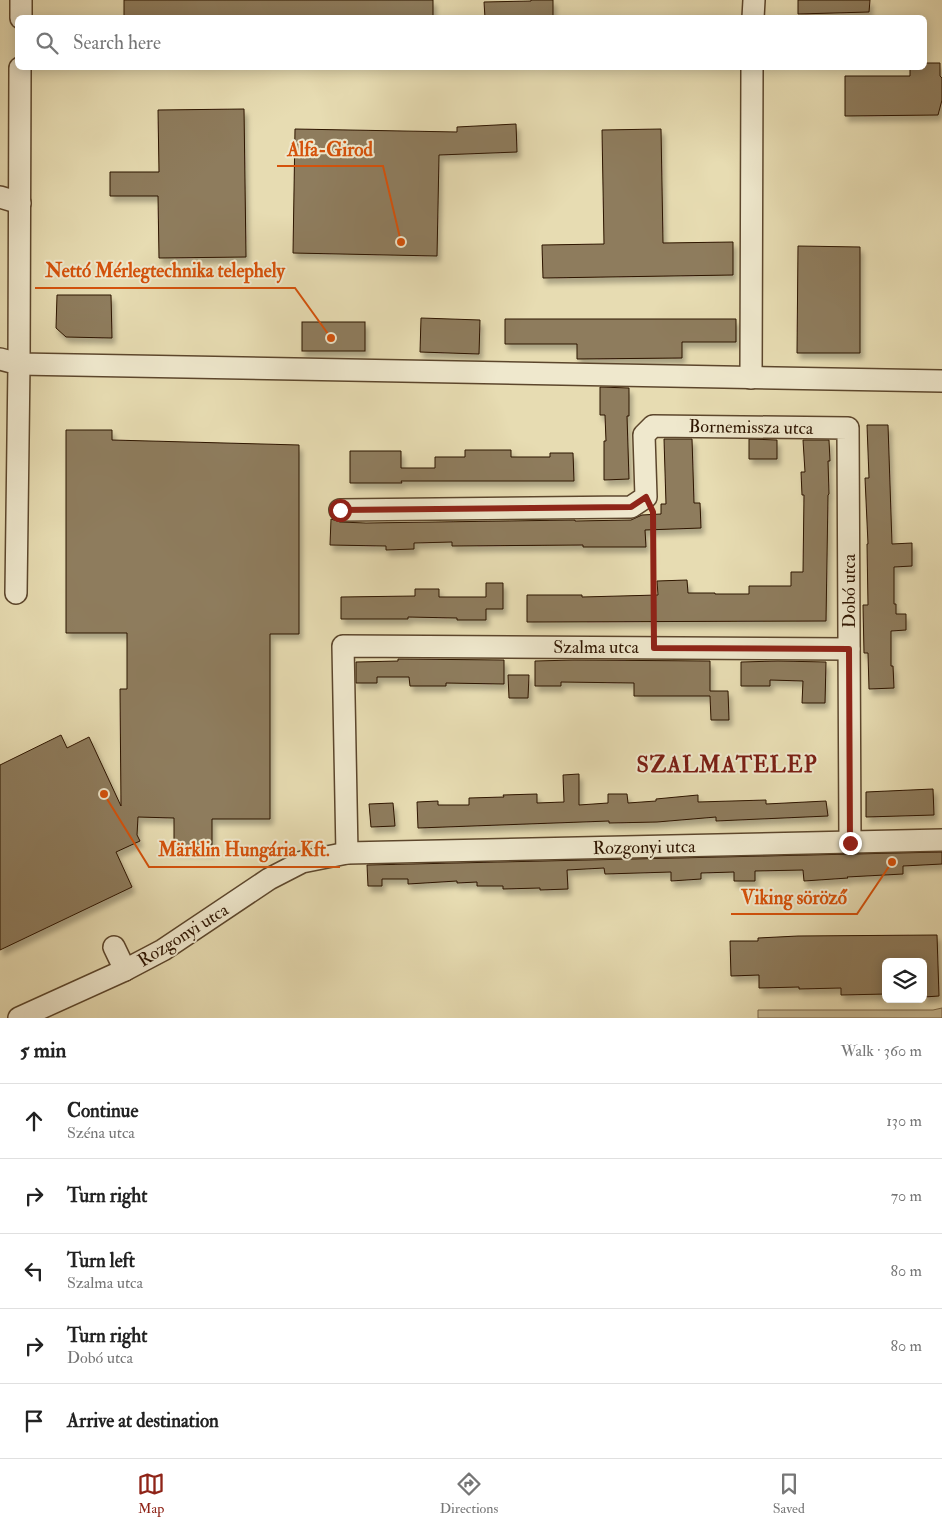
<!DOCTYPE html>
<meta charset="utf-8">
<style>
:root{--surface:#fff;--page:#f6f6f6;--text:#222;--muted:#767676;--line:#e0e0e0;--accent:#8f2418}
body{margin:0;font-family:"IM FELL Double Pica",serif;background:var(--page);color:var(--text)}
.controls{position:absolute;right:15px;bottom:15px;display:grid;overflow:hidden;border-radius:8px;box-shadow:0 2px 12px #0003}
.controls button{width:45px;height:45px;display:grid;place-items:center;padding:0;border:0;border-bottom:1px solid var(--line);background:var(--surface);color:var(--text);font:25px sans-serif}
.stop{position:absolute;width:15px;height:15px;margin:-11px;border:4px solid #8f2418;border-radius:50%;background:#fff}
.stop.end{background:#8f2418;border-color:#fff;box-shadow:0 1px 5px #0008}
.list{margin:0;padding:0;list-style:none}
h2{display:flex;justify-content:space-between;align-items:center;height:65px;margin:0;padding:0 20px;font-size:21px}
h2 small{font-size:16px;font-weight:400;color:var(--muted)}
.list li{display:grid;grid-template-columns:32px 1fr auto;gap:15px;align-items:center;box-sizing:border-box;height:75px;padding:0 20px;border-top:1px solid var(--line)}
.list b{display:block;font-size:19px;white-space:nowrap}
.list p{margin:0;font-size:16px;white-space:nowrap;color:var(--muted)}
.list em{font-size:16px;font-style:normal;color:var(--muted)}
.icon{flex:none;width:28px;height:28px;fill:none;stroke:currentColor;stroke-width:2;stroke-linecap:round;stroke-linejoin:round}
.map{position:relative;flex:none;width:942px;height:1018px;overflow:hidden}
.search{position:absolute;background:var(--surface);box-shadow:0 2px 12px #0003;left:15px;right:15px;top:15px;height:55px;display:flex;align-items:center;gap:12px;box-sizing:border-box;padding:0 18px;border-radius:8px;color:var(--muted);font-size:19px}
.sheet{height:440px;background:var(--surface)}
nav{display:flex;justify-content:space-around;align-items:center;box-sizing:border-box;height:70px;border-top:1px solid var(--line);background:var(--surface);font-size:14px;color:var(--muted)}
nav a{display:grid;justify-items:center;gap:2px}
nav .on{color:var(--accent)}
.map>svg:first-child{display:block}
</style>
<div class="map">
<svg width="942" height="1018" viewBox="0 0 942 1018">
<defs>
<filter id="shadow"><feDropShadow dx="3" dy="5.5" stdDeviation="2.5" flood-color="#0004"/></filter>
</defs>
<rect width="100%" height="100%" fill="#e7dcb2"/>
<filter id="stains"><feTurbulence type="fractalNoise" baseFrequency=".004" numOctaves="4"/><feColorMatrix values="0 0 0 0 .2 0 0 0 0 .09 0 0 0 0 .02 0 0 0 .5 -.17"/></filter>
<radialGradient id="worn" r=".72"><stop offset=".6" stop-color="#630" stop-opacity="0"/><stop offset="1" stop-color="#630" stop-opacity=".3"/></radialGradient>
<path fill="#c7ba94" stroke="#7a674a" d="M942 1008V1018H758V1010H933Z"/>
<g fill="#8e7c5d" stroke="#2d1400" filter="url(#shadow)">
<rect x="124" y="0" width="309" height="18"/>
<path d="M531 0H553V18H485L484 2 531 1Z"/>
<path d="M798 0H870L869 12 798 14Z"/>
<path d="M924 63H940V76L942 78V100L938 115 845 116V76H910V68H924Z"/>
<path d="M244 109 246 257 159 258 158 196H110V172H159L158 110Z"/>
<path d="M516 124 517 152 439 155 437 256 293 253 295 129 457 132V127Z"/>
<path d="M661 129 663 243 733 242V275L543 278 542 245 604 244 602 130Z"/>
<path d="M798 246 860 247V353H797Z"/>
<path d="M57 295H111L112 338 66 337 56 328Z"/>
<path d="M421 318 480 320 479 354 420 352Z"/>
<path d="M505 319H736V342H682V358L577 359V344H505Z"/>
<rect x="302" y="322" width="63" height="29"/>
<path d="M600 387 629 388V416H627L629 479 604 480V441H606L605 415H600Z"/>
<path d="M867 425H888L892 544 912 543V566L894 567V604H896V614H906V630L891 631V666H893L894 688 869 689 868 653H864L863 605H868L867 544H868L865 478H869Z"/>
<path d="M66 430H112V440L299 445V634H270V819H212V851L174 850V818L138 817 137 835 140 841 116 852 132 887 0 950V765L61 735 67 748 89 737 121 806 120 689H127V633H66Z"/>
<path d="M664 439H692L694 503H700L701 528 645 530 646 547H583V545L452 546V542L414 543V549L386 550V546L330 545 331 519 340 522 366 523 575 520V521L631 520 642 515 661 514V504H666Z"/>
<path d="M749 439 777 440V459H749Z"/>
<path d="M803 440H829L830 461H828L829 494 828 495 826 621 527 622V595H582V597L658 595 657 581 687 580 688 593H715V594H749V586H791V572H803L804 495H802L801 472H805Z"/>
<path d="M465 450H511V457H550V453H573L574 481H401L402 483H350V451H401V468H435V457H465Z"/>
<path d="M486 583H503V609H486V620H457V618L408 617V619H341V597L415 596V589H439V597H486Z"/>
<path d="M398 659 504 660V684L446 683V686H410L409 677H377V683H356V662L398 661Z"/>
<path d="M574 660 710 661V691H728L729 720H711L710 696H634V683L561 682V686H535V661Z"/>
<path d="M778 661 826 662 825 703H802L803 681 770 680V686H741V662Z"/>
<path d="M508 675H529L528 698H509Z"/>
<path d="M579 774V805L608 803V794H627L628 803 656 801V799L698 795V802L766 800V804L826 801 828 816 716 821V817L657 822 609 823V821L418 828 417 802 438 801V805H469V798L504 797 503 795 537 794V803L564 802 563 775Z"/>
<path d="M933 789 934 815 866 817V792Z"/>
<path d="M393 803 395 826 371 827 369 804Z"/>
<path d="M942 852V864L903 866V874L847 877 848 878 804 881 803 870 755 871V881H734V872L701 873V879L671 881V872L605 874 604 868 567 870 568 889 540 890V888L503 889V886H477V882L457 883V881L408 884V879H382V886H368L367 865Z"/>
<path d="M937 935 939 996 924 997 923 962H886V994L841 995V988L799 989V987L759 988V975L731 976 730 941H758V938L798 936Z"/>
</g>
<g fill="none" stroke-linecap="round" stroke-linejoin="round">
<g stroke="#5c462c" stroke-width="24">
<g id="minor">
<path d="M21 18V0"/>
<path d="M753 18 754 0"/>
<path d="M20 68 19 364 942 381"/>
<path d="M0 197 20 203"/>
<path d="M0 359 19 364 16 593"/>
<path d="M751 378 752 68"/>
<path d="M340 510 631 507 646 497 644 435 653 426 848 428 850 843"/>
<path d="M347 853 343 646 849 649"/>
<path d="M114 947 125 970"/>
<path d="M19 1018 125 970 163 950 269 879 302 862 347 853 942 840"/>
</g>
</g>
<path stroke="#2d1400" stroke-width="2.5" stroke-dasharray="1 2.5" stroke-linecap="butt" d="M653 514 654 631"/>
<use href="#minor" stroke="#efe8cd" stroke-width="21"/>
</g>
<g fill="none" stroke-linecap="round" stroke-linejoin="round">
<path stroke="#8f2418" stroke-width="6" d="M340 510 631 507 646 497 653 512 654 648 849 649 850 843"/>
</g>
<g text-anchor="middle" stroke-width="4" stroke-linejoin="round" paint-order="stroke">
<g font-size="18" fill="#2d1400" stroke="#efe8cd">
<text transform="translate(751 427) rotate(1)" y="6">Bornemissza utca</text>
<text transform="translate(849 591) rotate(-90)" y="6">Dobó utca</text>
<text x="596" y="653">Szalma utca</text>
<text transform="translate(644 847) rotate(-1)" y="6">Rozgonyi utca</text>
<text transform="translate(183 935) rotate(-32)" y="6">Rozgonyi utca</text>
</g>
<g font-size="22" font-weight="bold" letter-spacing="1" fill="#7a1f14" stroke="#efe8cd">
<text x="727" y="772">SZALMATELEP</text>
</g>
</g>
<path fill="none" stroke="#d5520b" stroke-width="2" d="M401 242L383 166H277M331 338L295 288H35M104 794L149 867H340M892 862L857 914H731"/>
<g fill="#d5520b" stroke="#efe8cd" stroke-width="2">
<circle cx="401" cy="242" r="5"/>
<circle cx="331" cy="338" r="5"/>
<circle cx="104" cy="794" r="5"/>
<circle cx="892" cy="862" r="5"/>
</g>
<g font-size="19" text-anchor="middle" font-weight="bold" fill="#d5520b" stroke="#efe8cd" stroke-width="4" stroke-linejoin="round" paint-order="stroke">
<text x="330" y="156">Alfa-Girod</text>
<text x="165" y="277">Nettó Mérlegtechnika telephely</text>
<text x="244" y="856">Märklin Hungária Kft.</text>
<text x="794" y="904">Viking söröző</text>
</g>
<rect width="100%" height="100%" filter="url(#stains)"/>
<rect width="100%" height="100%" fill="url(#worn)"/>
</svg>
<div class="controls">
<button><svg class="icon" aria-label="layers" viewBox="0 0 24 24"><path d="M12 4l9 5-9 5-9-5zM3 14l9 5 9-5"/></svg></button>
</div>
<div class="stop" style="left:340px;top:510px"></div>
<div class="stop end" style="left:850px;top:843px"></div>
<div class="search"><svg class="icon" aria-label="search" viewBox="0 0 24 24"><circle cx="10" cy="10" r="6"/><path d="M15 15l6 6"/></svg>Search here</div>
</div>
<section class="sheet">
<h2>5 min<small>Walk · 360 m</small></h2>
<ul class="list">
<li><svg class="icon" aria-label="ahead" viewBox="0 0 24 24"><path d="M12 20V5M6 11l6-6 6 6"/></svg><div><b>Continue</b><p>Széna utca</p></div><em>130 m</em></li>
<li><svg class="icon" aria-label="right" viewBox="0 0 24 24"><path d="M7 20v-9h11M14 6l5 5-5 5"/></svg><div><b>Turn right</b></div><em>70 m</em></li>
<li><svg class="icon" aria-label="left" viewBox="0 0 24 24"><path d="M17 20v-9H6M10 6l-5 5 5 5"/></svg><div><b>Turn left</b><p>Szalma utca</p></div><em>80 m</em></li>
<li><svg class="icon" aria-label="right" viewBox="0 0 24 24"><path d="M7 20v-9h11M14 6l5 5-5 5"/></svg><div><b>Turn right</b><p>Dobó utca</p></div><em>80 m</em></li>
<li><svg class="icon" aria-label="arrive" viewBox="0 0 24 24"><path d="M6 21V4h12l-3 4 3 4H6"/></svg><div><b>Arrive at destination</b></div></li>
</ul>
</section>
<nav>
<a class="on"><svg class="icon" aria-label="map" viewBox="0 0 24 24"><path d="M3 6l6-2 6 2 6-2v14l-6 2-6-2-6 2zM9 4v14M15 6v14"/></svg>Map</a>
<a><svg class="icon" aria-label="directions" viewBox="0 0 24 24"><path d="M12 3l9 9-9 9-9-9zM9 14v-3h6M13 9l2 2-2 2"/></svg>Directions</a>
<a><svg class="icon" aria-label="saved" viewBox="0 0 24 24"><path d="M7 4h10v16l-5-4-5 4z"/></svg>Saved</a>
</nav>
